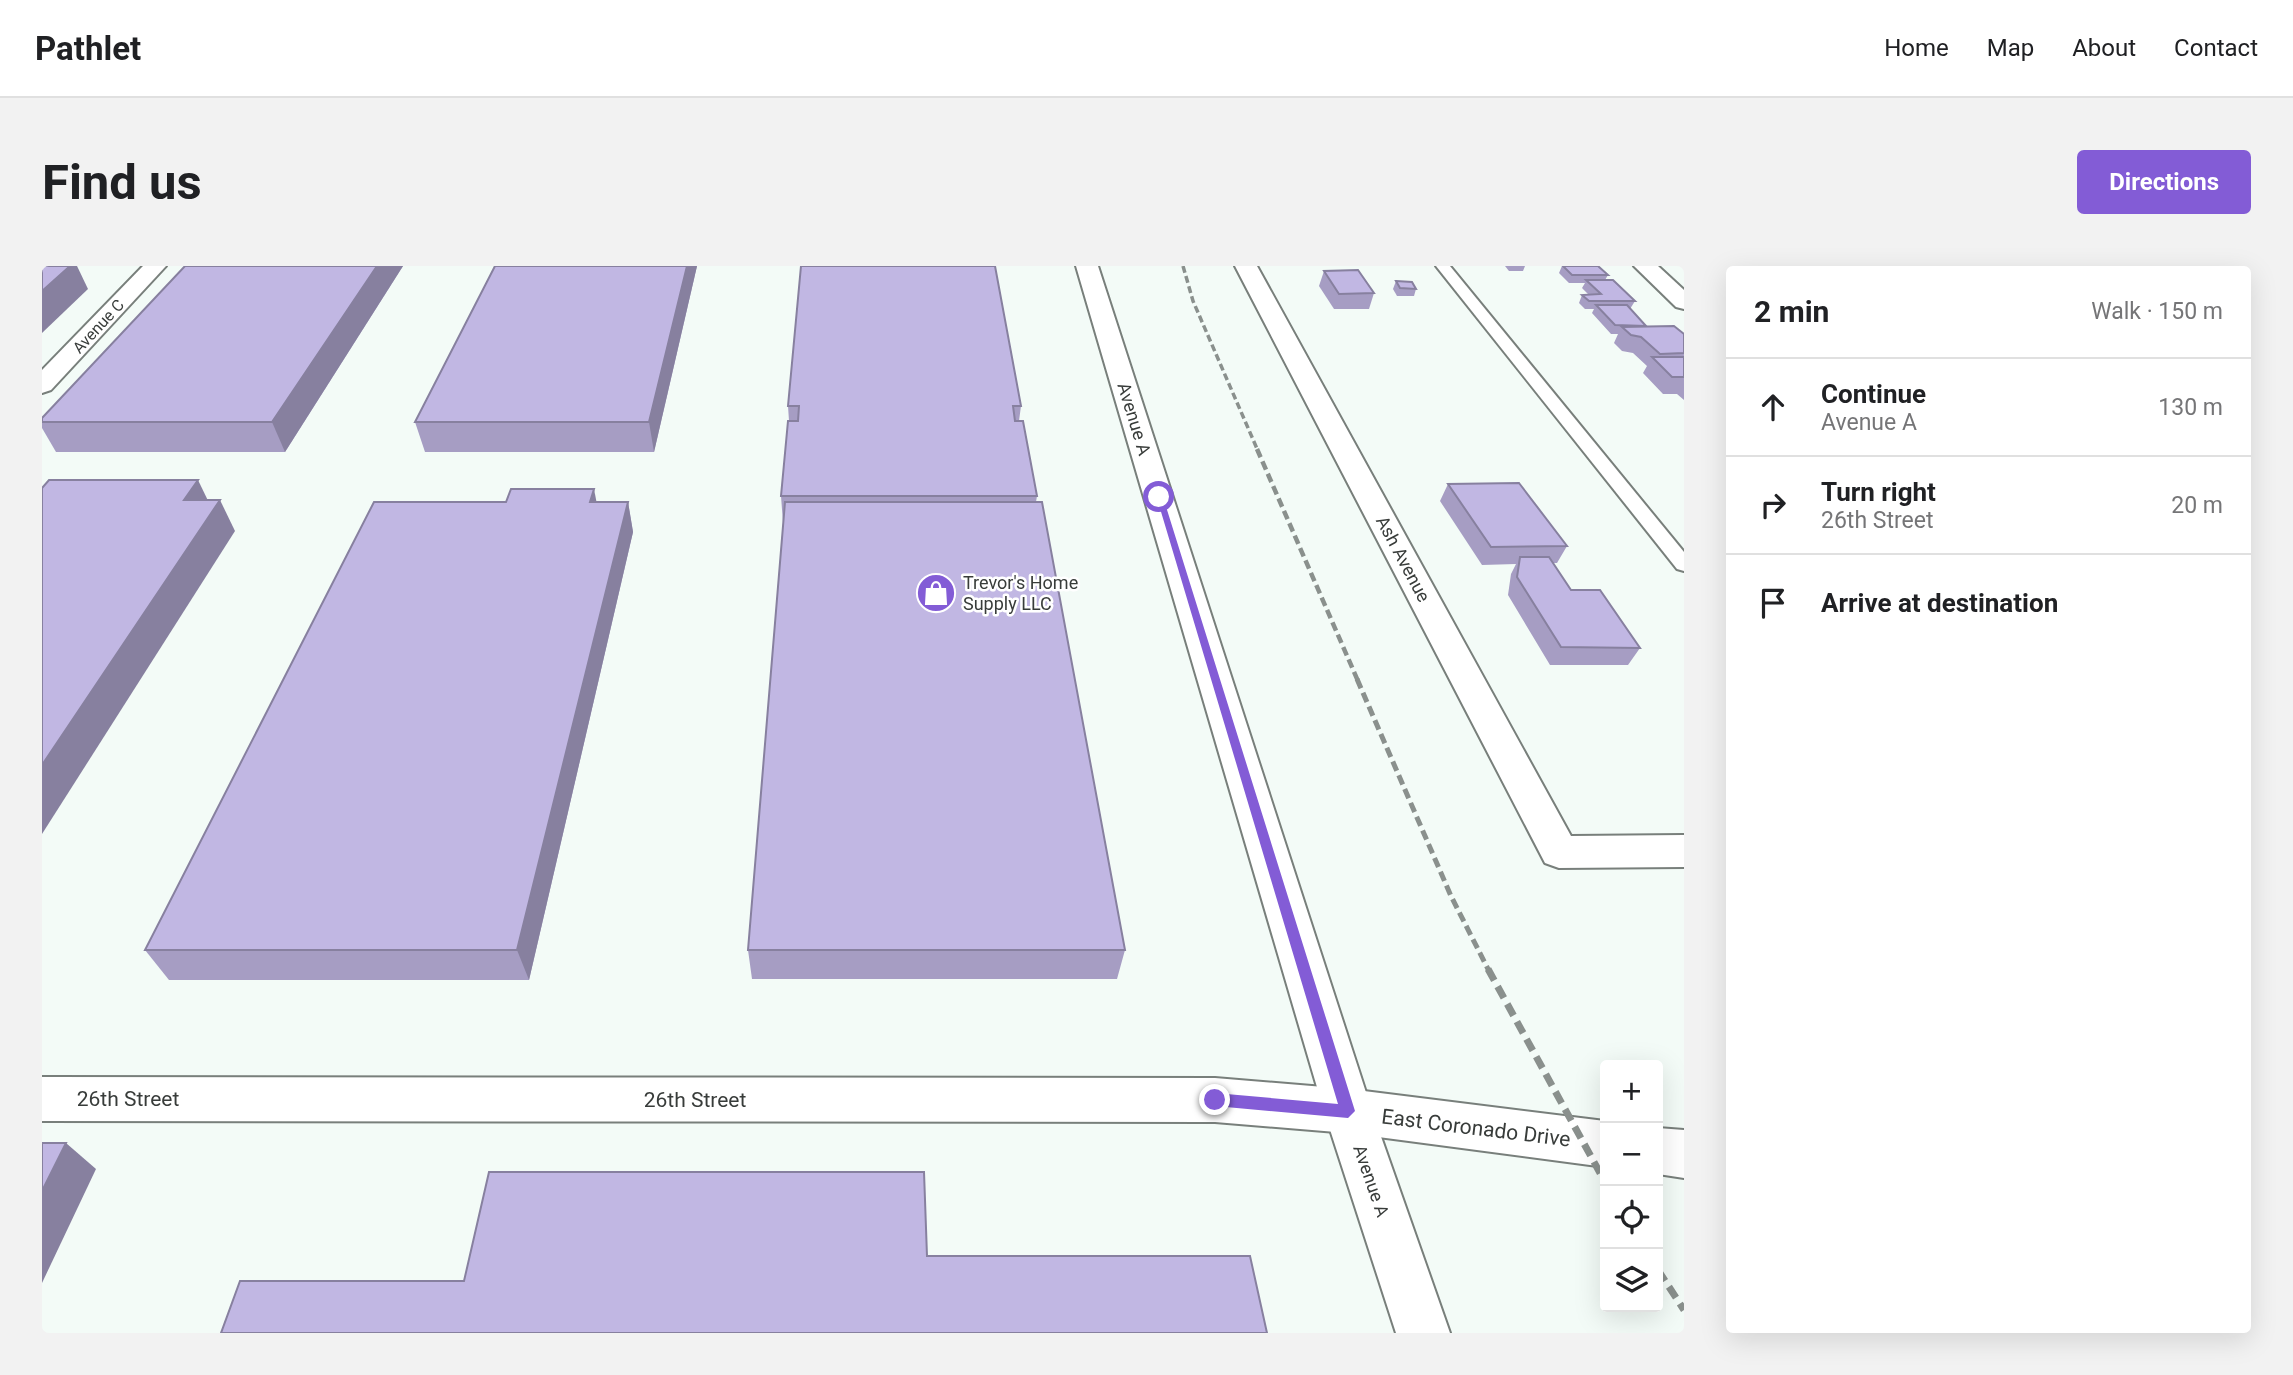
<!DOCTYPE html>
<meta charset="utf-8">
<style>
:root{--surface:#fff;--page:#f2f2f2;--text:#202124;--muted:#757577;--line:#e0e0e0;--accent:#835cd6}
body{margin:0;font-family:Roboto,sans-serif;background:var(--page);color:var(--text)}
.controls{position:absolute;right:21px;bottom:21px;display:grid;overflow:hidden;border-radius:7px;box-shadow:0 7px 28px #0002}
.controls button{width:63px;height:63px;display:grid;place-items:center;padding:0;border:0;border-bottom:2px solid var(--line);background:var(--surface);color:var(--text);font:35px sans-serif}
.stop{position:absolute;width:21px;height:21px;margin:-16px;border:5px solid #835cd6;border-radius:50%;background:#fff}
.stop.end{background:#835cd6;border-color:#fff;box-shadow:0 2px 7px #0008}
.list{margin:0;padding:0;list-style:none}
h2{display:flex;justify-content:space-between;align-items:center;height:91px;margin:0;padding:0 28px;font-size:30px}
h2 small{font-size:23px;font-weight:400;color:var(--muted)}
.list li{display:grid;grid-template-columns:46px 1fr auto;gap:21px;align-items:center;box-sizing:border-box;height:98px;padding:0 28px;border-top:2px solid var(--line)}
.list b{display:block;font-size:26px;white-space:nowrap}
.list p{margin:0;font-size:23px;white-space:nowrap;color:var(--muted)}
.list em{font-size:23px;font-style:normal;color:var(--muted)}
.icon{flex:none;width:38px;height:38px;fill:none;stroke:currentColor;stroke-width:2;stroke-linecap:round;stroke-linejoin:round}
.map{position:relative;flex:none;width:1642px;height:1067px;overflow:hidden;border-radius:7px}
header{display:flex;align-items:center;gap:42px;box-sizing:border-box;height:98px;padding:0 35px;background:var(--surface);border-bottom:2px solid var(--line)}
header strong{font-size:33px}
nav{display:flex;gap:38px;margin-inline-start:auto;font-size:24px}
.intro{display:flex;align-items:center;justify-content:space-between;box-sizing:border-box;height:168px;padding:0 42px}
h1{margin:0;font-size:49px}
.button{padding:18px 32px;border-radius:7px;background:var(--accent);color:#fff;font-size:24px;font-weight:700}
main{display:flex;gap:42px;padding:0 42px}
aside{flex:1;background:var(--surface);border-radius:7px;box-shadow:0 7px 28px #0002}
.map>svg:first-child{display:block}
</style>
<header>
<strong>Pathlet</strong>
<nav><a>Home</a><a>Map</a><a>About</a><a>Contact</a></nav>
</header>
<div class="intro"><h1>Find us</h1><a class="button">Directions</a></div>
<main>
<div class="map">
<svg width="1642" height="1067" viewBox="0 0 1642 1067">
<rect width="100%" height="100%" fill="#f3fbf7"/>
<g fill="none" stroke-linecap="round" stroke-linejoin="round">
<g stroke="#787f7b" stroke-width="4">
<path id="lane" d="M1394 0H1408L1642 286V305L1635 303Z"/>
</g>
<g stroke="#787f7b" stroke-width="4">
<g id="street">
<path d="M101 0H124L9 124 0 127V104Z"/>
<path d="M1193 0H1215L1529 570 1642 569V601L1517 602 1503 597Z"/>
<path d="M1592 0H1616L1642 24V43L1634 41Z"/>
<path d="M0 811 1173 812 1306 823 1563 855V901L1306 867 1173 856 0 855Z"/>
<path d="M1616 862 1642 864V912L1616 908Z"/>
</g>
</g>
<g stroke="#787f7b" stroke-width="4">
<path id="secondary" d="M1034 0H1056L1330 845 1408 1067H1354L1282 845Z"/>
</g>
<use href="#lane" fill="#fff" fill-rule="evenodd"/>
<use href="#street" fill="#fff" fill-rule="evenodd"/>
<use href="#secondary" fill="#fff" fill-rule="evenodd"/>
<path stroke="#8a908d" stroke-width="3.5" stroke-dasharray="7 3.5" stroke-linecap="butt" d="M1141 0 1151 35 1216 185"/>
<path stroke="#8a908d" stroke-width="4.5" stroke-dasharray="9 4.5" stroke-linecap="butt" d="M1215 183 1316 415"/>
<path stroke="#8a908d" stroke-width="5" stroke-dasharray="10 5" stroke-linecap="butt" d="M1315 413 1409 630 1447 705"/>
<g stroke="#8a908d" stroke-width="7" stroke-dasharray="13 7" stroke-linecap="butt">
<path d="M1446 703 1563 916"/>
<path d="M1616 1004 1642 1044"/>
</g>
</g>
<g fill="#a69dc3">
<path d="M143 0H361L243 186H14L0 162V152Z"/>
<path d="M453 0H655L612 186H383L373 156Z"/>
<path d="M1463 0H1483L1481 5H1467Z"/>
<path d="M1520 0H1556L1566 9 1563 14 1593 35 1588 43 1604 61 1642 68V134L1635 128H1621L1601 107 1605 100 1591 87 1580 85 1572 77 1576 68H1569L1550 47 1552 43H1543L1537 37 1540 29H1547L1540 22 1543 17H1527L1517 7Z"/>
<path d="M1282 5 1332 27 1327 43H1292L1277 20Z"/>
<path d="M1354 15 1374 23 1372 30H1355L1351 23Z"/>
<path d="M746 140H979L977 155 995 230 994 236 1083 684 1075 713H710L706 684 741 257 739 230 747 155Z"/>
<path d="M1406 218 1525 280 1515 297H1511L1529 324 1598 382 1586 399H1508L1466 329 1469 308 1474 298 1440 299 1398 235Z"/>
<path d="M554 236H586L591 266 487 714H127L103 684Z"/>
</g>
<g fill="#87809f">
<path d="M28 0H35L46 23 0 67V25Z"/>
<path d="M335 0H361L243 186 230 156Z"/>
<path d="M645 0H655L612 186 607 156Z"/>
<path d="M156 214 171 245 142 234Z"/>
<path d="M552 223 558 254 548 236Z"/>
<path d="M178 234 193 265 0 568V499Z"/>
<path d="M586 236 591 266 487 714 475 684Z"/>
<path d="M24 877 54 903 0 1017V925Z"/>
</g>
<g fill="#c1b7e3" stroke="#87809f" stroke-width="2">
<path d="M0 0H28L0 25Z"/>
<path d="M143 0H335L230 156H0V152Z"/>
<path d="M453 0H645L607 156H373Z"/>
<path d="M759 0H953L979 140H971L973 155H981L995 230H739L746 155H756L757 140H746Z"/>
<path d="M1521 0H1556L1566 9H1530Z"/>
<path d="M1316 4 1332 27 1297 28 1282 5Z"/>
<path d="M1544 14H1571L1593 35H1547L1540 29 1559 28Z"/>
<path d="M1354 15 1370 16 1374 23 1358 22Z"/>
<path d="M1554 39H1585L1604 60 1573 59Z"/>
<path d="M1632 60 1642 68V87L1618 88 1599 71 1589 69 1580 61Z"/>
<path d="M1610 91H1642V111H1630Z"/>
<path d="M7 214H156L142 234H178L0 499V222Z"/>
<path d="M1477 217 1525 280 1449 281 1406 218Z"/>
<path d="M469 223H552L548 236H586L475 684H103L332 236H464Z"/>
<path d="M743 236H1000L1083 684H706Z"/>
<path d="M1478 291H1507L1529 324H1558L1598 382 1519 381 1475 311Z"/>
<path d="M0 877H24L0 925Z"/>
<path d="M447 906H882L885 990H1208L1225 1067H179L198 1015H422Z"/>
</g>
<path fill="#835cd6" d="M1114 229 1121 231 1313 845 1306 852 1173 840 1166 834 1173 827 1296 838Z"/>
<defs>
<g id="shop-disc" transform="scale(2.0125)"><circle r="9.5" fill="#835cd6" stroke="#fff"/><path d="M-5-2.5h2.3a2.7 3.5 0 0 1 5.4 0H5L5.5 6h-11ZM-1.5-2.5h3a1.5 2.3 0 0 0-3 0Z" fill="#fff"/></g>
</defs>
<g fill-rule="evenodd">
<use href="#shop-disc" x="894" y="327"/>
</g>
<g text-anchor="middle" stroke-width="5" stroke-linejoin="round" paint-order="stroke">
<g font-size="16" fill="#383c3a" stroke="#fff">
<text transform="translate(56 60) rotate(-47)" y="6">Avenue C</text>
</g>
<g font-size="18" fill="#383c3a" stroke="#fff">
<text transform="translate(1092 153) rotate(73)" y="6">Avenue A</text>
<text transform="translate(1361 293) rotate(62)" y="6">Ash Avenue</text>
<text transform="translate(1329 915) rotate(71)" y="6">Avenue A</text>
</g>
<g font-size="18" fill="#383c3a" stroke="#fff" text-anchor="start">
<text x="921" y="323">Trevor's Home<tspan x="921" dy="21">Supply LLC</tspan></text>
</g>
<g font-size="21" fill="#383c3a" stroke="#fff">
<text x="86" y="840">26th Street</text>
<text x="653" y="841">26th Street</text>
<text transform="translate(1434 862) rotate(7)" y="7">East Coronado Drive</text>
</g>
</g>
</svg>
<div class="controls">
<button>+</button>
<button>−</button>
<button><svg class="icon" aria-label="locate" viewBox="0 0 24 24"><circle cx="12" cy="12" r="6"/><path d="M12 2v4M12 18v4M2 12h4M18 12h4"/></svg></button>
<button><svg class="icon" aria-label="layers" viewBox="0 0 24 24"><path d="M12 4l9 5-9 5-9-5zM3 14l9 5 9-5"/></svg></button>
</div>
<div class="stop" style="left:1117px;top:231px"></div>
<div class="stop end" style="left:1173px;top:834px"></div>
</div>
<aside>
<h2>2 min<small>Walk · 150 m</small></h2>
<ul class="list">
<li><svg class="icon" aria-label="ahead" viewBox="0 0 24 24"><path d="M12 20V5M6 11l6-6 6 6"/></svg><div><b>Continue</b><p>Avenue A</p></div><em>130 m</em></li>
<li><svg class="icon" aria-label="right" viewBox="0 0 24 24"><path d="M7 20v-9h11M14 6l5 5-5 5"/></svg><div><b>Turn right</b><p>26th Street</p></div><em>20 m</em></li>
<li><svg class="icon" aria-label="arrive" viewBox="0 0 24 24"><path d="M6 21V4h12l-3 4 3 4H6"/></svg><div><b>Arrive at destination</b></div></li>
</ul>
</aside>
</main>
